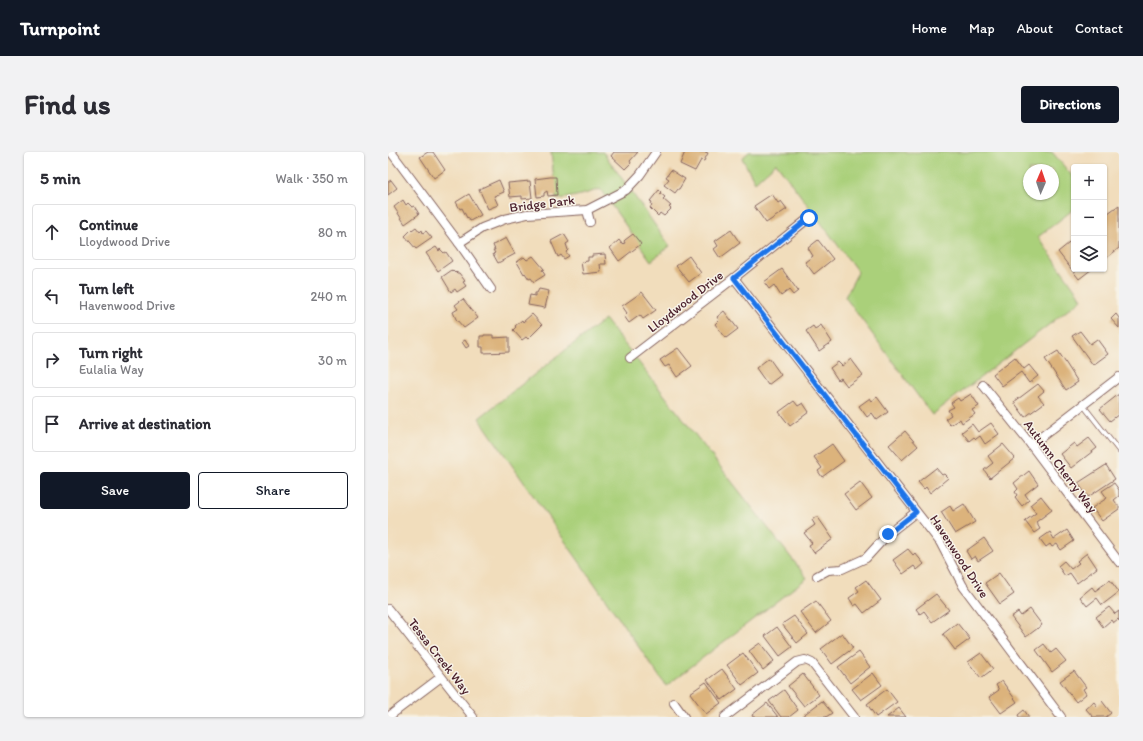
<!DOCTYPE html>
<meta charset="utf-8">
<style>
:root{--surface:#fff;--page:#f2f2f3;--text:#2b2b33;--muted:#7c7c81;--line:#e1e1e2;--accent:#111827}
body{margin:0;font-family:Itim,sans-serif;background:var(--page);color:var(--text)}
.controls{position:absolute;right:12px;top:12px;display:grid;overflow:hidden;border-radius:4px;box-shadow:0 1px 3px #0004}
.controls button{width:36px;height:36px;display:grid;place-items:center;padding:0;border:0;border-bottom:1px solid var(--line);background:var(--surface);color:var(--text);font:20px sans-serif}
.compass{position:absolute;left:635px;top:12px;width:36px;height:36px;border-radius:50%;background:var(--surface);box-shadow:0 1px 3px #0004;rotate:2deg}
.stop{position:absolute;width:12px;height:12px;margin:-9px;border:3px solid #1a73e8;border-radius:50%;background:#fff}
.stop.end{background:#1a73e8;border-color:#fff;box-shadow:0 1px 4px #0008}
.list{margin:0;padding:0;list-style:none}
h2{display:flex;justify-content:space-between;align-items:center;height:52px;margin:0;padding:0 16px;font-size:17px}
h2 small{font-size:13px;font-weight:400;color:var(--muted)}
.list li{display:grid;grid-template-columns:26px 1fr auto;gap:12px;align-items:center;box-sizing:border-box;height:56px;margin:0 8px 8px;padding:0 8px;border:1px solid var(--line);border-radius:4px}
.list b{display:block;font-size:15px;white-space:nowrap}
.list p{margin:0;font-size:13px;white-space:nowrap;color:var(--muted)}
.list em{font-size:13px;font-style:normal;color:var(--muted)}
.actions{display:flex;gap:8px;padding:12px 16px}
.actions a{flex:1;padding:9px 0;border:1px solid var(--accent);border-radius:4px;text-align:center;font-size:14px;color:var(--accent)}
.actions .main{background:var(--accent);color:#fff}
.icon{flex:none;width:22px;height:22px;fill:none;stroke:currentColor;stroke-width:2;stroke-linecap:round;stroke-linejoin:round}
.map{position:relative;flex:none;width:731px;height:565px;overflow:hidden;border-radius:4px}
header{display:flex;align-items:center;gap:24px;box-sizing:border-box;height:56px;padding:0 20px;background:var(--accent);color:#fff}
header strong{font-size:19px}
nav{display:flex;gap:22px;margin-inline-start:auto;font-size:14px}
.intro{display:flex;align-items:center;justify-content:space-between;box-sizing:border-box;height:96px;padding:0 24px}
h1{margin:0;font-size:28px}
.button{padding:10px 18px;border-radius:4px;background:var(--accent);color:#fff;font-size:14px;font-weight:700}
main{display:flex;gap:24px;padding:0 24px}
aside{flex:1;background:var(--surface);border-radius:4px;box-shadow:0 1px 3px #0004}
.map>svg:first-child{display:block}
</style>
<header>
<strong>Turnpoint</strong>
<nav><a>Home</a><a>Map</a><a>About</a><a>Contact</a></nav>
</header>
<div class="intro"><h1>Find us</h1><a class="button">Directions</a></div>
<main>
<aside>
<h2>5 min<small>Walk · 350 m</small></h2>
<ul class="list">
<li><svg class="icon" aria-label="ahead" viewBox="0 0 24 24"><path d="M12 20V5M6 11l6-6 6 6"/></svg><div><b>Continue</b><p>Lloydwood Drive</p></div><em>80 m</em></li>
<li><svg class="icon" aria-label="left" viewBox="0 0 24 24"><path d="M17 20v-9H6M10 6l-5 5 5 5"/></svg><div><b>Turn left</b><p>Havenwood Drive</p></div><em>240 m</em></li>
<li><svg class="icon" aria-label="right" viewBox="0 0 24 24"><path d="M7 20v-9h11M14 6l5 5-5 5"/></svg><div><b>Turn right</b><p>Eulalia Way</p></div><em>30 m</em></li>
<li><svg class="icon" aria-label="arrive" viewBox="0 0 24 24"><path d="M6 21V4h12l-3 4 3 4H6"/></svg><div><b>Arrive at destination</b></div></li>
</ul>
<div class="actions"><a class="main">Save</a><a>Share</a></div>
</aside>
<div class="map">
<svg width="731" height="565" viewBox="0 0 731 565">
<rect width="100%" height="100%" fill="#f7f3e8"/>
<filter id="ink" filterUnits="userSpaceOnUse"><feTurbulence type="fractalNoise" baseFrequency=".025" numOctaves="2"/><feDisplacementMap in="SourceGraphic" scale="8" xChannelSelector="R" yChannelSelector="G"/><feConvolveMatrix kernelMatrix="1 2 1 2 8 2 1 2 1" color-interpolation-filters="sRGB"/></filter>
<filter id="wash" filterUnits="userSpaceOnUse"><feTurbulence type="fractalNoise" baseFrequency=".012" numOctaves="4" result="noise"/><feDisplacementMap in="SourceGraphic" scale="16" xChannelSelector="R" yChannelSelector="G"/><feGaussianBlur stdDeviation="0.9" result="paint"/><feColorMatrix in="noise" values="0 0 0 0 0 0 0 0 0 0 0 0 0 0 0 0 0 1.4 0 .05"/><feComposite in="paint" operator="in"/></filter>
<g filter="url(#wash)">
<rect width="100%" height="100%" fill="#f1ddbc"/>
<g fill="#aad07a" stroke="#7a7852" fill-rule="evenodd">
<path d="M163 0H215L282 94 263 109 212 37C198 42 183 46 168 47Z"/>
<path d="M361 0H664L686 26V57L650 85 694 147 544 263 457 145 470 120 388 11 367 30 354 6ZM641 18H665V42H641Z"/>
<path d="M217 167 419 426 278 534 91 266Z"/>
</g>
<g id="blocks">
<g fill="#dcb37c">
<path d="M40 0H45L57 18 46 26 32 5Z"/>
<path d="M226 0H250L242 9 243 11 237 17 223 4Z"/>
<path d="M297 0H317L320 1 316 9 313 8 307 19 292 12Z"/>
<path d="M283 18 297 27 291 37H290L287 41 276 33 281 27 278 25Z"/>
<path d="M162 25H168L169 43 160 44 159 39 156 41V44L149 45 147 27Z"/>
<path d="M3 28 9 36 0 43V30Z"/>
<path d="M111 28 116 40 106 44 110 53 100 57 91 37Z"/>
<path d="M142 29 144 46 134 47V44L122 45 120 31Z"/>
<path d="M271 38 273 40 272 41 277 45 275 47 283 54 281 55 283 57 276 64 272 61 270 64 262 56 264 53 263 52 264 50 262 49Z"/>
<path d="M81 42 93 63 82 69 80 65 79 66 74 56 72 57 68 50Z"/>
<path d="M384 42 390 51 393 49 399 57 378 71 366 54Z"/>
<path d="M15 48 18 53 20 51 24 55 26 54 31 62 17 72 6 55Z"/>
<path d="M731 53V96L716 108V64Z"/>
<path d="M28 75 32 80 34 78 35 81 38 79 44 86 28 97 17 84 24 77V78Z"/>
<path d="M343 78 352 91 332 106 326 97 330 94 327 89Z"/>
<path d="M176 82 181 90 178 92 180 98 178 100 181 104 176 107 173 103 170 105 163 89Z"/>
<path d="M245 82 253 92 231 109 222 96 231 88 234 92 237 91 236 89 237 88Z"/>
<path d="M118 86 127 102 110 111 105 102 107 101 105 98H107L105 93Z"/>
<path d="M686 87V117H704L691 127 670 100Z"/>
<path d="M430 88 445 107 426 122 417 110 425 104 420 96Z"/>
<path d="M48 95 51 99 52 97 56 101 58 100 64 109 50 119 38 101Z"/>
<path d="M217 102 218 112H212L213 120 195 122 193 110 200 109V105H204V103Z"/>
<path d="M145 104 156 117 154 118 157 123 146 130 143 126 141 127 137 121 136 122 129 110 136 105 139 108Z"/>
<path d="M301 104 313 121 301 130 288 114Z"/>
<path d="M394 117 410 139 405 143 401 138 393 144 386 133 381 137 376 130Z"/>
<path d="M64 118 67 121 68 120 69 121H71L77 129 75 130 78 134 69 140 67 137 63 140 54 125Z"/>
<path d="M151 137 161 139 157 156 140 153 142 143 147 144V141H149Z"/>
<path d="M254 140 268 158 255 167 252 163 241 171 236 164 239 161 234 154Z"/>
<path d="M75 147 90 166 76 176 68 167 65 160 70 157 67 153Z"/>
<path d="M336 159 350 177 338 186 327 172 331 168 329 165Z"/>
<path d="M144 162 154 173 140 187 138 185 134 188 125 178 128 175 127 174 134 168 135 170Z"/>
<path d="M728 162 731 166V176L723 167Z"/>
<path d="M433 173 444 190 431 199 418 179 425 174 427 177Z"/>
<path d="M692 179 702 192 709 187 720 202 705 213 684 184Z"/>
<path d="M96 183H105V186L121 185V200L95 201V195H92V184H96Z"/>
<path d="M77 188 81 194 78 196 74 190Z"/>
<path d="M290 196 304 214 289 225 281 213 277 215 272 208Z"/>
<path d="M670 199 690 230 678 238 657 207Z"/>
<path d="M627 205 636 217 641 213 650 224 641 231 633 220 614 234 605 222Z"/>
<path d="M381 206 393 223 380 233 368 216Z"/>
<path d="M463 207 475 223 459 234 453 226 450 228 442 216 450 210 454 214Z"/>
<path d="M650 232 656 239 650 244 656 251 637 265 626 250Z"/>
<path d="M583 242 591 254 584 258 587 262 574 271 572 267 562 273 557 267 563 263 560 258 566 255 563 251 570 246 572 249Z"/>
<path d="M731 242V262L722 269 712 257Z"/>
<path d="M489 245 500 260 489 268 484 261 479 265 471 254 482 246 484 249Z"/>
<path d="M406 249 410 254 415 251 421 260 402 274 391 260Z"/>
<path d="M603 271 611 282 597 292 592 284 588 287 586 285 581 289 574 280 584 272 590 280Z"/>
<path d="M517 279 530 294 514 308 501 293Z"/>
<path d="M701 286 709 296 683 316 672 302 686 291 689 295Z"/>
<path d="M444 292 456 309 434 325 430 319 434 316 426 305Z"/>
<path d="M615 292 627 306 602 326 596 318 605 311 600 304Z"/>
<path d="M718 313 727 327 700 345 690 331Z"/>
<path d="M548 316 554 323 556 322 560 326 542 341 538 335 536 337 530 330Z"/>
<path d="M641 319 650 332 637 342 641 348 634 354 627 345 629 343 627 340 630 337 626 331Z"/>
<path d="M472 330 484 346 468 358 456 342Z"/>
<path d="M726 331 731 338V344L726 348 731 355V357L714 369 704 356 719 346 714 339Z"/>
<path d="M653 344 664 358 648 370 652 377 646 381 637 369 648 361 642 353Z"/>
<path d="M576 352 587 370 567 382 553 360 562 354 565 359Z"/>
<path d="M429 364 445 387 426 401 421 393 424 391 416 381 427 373 424 368Z"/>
<path d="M679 378 686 389 673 398 669 392 664 395 662 392 658 395 652 387 662 380 666 387Z"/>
<path d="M596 386 605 399 590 409 587 404 583 407 578 399Z"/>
<path d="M520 397 525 403 527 401 536 412 529 418 526 414 515 422 505 408Z"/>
<path d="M699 401 709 416 689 431 682 421 677 424 670 414 676 409 683 417 691 411 689 409Z"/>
<path d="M611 421 626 442 612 452 597 431Z"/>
<path d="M478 428 493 448 476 461 469 452 466 454 461 446 471 439 468 435Z"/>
<path d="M722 428 731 440 714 453 709 446 699 454 692 445 704 435 707 439Z"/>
<path d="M548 442 561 458 544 470 536 459 532 462 528 457Z"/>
<path d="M428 449 443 469 428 481 412 460Z"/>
<path d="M721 455 727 462 731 459V469L730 467 725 471 723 468 715 475 708 465Z"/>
<path d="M642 457 654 473 638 485 623 465 630 460 633 464Z"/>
<path d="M406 464 420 482 409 491 394 472Z"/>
<path d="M569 471 582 487 567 498 555 482Z"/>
<path d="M389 475 404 495 392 504 377 484Z"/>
<path d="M454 481 465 496 444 512 433 497Z"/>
<path d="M372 491 386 509 375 518 361 499Z"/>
<path d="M656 492 663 501 668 497 678 509 664 520 648 498Z"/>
<path d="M471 500 482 515 462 531 450 515Z"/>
<path d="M355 501 370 521 354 533 339 513Z"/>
<path d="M593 501 605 517 593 526 580 510Z"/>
<path d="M334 517 349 537 334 548 319 528Z"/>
<path d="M686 519 698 535 695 537 698 542 688 550 672 529Z"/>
<path d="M485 521 494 533 473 548 464 537Z"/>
<path d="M415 522 431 543 416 554 400 534Z"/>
<path d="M614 529 629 550 613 561 601 545 611 538 608 533Z"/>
<path d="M318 530 333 551 318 562 302 541Z"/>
<path d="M499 537 509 550 488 565 479 552Z"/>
<path d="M396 538 410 558 401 565H393L381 549Z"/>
<path d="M434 549 444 561 438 565H415L414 564Z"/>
<path d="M714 549 723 561 718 565H705L698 557 706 550 709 554Z"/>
<path d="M379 551 390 565H365L364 563Z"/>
<path d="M511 556 518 565H499Z"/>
<path d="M636 558 641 565H631L630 563Z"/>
</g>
</g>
</g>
<g filter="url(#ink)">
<use href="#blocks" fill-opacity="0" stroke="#84625e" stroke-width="1"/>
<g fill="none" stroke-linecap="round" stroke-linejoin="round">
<g stroke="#84625e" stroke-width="5.5">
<path id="service" d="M695 253 731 299"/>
</g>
<g stroke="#84625e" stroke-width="10">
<g id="minor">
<path d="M3 0 71 91 103 137"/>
<path d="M199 58 202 70"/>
<path d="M71 91 94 76 117 67 139 62 199 58 238 38 252 23 268 0"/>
<path d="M346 126 552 390 575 434 673 565"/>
<path d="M242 206 346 126 421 66"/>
<path d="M595 233 643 293 731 410"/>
<path d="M643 293 731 225"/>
<path d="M429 424 440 418 454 417 478 406 500 382 528 360"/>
<path d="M0 457 85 565"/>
<path d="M286 551 296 565"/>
<path d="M0 565 53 525"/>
<path d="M337 565 409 510 417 508 424 511 466 565"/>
</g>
</g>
<use href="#service" stroke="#fff" stroke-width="4"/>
<use href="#minor" stroke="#fff" stroke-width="8"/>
</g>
</g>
<g fill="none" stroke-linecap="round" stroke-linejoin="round" filter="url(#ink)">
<path stroke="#1a73e8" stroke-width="5" d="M421 66 346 126 528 360 500 382"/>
</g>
<g text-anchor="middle" stroke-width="3" stroke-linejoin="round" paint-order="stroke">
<g font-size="13" fill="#4a1f2b" stroke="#f7f3e8">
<text transform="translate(154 51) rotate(-7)" y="5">Bridge Park</text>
<text transform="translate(297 149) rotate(-38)" y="5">Lloydwood Drive</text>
<text transform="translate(673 314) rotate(53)" y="5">Autumn Cherry Way</text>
<text transform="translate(572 404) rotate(57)" y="5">Havenwood Drive</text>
<text transform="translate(52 504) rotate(52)" y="5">Tessa Creek Way</text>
</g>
</g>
</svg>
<div class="controls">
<button>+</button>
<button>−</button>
<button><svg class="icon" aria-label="layers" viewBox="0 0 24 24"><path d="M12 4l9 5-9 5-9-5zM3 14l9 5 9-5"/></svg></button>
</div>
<svg class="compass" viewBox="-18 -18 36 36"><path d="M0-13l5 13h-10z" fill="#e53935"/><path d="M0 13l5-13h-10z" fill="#7c7c81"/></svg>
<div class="stop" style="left:421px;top:66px"></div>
<div class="stop end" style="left:500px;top:382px"></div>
</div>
</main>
